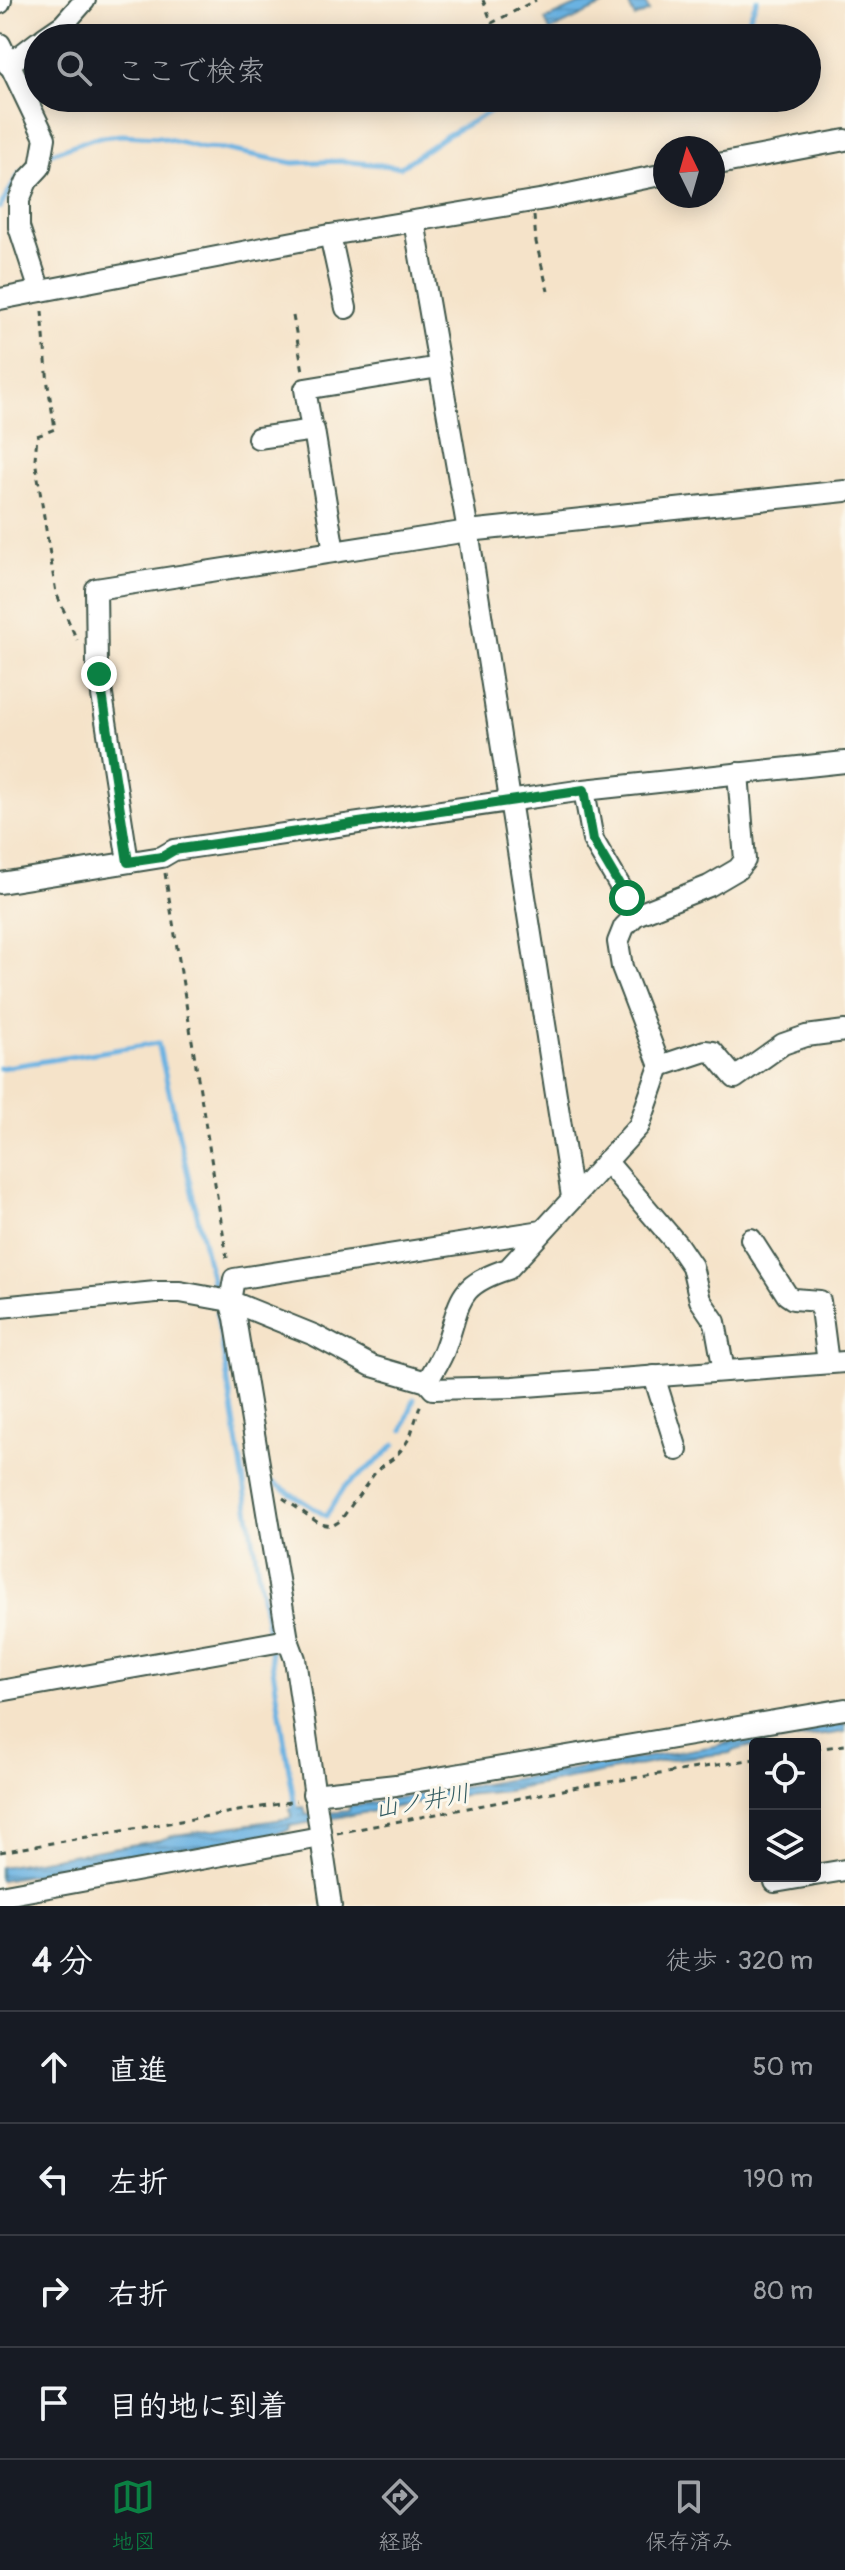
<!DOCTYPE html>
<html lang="ja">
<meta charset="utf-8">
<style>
:root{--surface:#171b24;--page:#242831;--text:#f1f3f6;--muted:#9ea1a6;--line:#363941;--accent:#0b8043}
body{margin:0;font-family:Pangolin,"Klee One",sans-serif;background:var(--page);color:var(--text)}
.controls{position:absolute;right:24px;bottom:24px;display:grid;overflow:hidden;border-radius:8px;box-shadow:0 4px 20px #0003}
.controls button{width:72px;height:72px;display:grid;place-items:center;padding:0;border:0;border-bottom:2px solid var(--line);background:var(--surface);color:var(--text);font:40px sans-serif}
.compass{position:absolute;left:653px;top:136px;width:72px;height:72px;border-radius:50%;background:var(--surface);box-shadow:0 4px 20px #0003;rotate:355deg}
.stop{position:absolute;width:24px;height:24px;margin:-18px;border:6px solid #0b8043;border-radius:50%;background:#fff}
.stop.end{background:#0b8043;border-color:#fff;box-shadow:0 2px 8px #0008}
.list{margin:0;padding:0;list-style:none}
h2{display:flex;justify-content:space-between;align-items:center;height:104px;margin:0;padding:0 32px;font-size:34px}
h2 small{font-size:26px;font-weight:400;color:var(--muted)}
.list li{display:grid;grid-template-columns:52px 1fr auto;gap:24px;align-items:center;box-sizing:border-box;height:112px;padding:0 32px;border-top:2px solid var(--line)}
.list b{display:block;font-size:30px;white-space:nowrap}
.list em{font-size:26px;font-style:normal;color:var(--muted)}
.icon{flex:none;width:44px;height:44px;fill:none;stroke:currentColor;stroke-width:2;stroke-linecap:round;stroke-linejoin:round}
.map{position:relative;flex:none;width:845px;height:1906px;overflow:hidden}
.search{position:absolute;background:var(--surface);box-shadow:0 4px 20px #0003;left:24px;right:24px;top:24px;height:88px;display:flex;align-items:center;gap:20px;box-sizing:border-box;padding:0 28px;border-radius:44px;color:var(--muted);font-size:30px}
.sheet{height:552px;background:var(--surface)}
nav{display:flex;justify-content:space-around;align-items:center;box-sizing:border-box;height:112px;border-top:2px solid var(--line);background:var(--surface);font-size:22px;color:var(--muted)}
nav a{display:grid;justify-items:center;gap:4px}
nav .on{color:var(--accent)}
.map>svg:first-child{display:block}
</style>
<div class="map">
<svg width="845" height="1906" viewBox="0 0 845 1906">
<defs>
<pattern id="water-rules" width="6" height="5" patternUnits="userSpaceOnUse" patternTransform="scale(2)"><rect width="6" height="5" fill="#6bb2e2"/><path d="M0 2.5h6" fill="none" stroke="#5792b8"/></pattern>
</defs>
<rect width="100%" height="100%" fill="#fbf7ec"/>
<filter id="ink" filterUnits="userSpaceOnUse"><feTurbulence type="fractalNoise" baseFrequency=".0125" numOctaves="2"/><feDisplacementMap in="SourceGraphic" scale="16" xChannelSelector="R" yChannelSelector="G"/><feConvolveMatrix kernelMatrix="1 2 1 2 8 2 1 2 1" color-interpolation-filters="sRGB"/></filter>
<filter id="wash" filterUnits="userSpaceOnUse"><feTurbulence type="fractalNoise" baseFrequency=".006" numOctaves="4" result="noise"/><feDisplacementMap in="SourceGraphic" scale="32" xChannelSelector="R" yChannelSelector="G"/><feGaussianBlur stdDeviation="1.8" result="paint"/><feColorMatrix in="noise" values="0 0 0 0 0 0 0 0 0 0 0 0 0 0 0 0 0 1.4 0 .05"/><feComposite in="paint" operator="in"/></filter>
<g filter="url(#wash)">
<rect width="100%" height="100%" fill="#f5e3c9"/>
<g fill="url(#water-rules)" stroke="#45788b" stroke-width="2">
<path d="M589 0 612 1 550 31 545 20Z"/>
<path d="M635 0H644L649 11 635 18 628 3Z"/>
<path d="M845 1724V1732C825 1735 739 1745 730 1753L673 1759 506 1791 463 1795 290 1826 289 1830 254 1838 0 1880V1867L160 1840 176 1835 291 1818 290 1808 304 1807 306 1815 349 1811V1806L715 1746 737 1740Z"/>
</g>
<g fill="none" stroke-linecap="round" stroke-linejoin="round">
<g stroke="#6bb2e2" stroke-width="5">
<path d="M739 38 742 35 757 0"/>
<path d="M49 154 93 138 121 135 159 137 203 148 224 149 293 163 341 161 401 167 444 137 504 104 508 98"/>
<path d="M0 207 20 173 27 168"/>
<path d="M0 1068 158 1043 214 1289"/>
<path d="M217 1313 269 1640"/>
<path d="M403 1430 414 1399"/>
<path d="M273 1482 326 1516 344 1487 380 1459 395 1444"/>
<path d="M270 1650 296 1814"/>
</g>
</g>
</g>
<g filter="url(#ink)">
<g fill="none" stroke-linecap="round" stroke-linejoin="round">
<g stroke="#3f564a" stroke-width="24">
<g id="minor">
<path d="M0 3 1 0"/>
<path d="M44 38 63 25 85 0"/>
<path d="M0 44 45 138 40 167 27 181 19 200V227L40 291"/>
<path d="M8 65 38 42"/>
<path d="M713 165 845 140"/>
<path d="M414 221 468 531 572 1197"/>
<path d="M330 235 346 308"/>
<path d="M0 299 330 235 545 199 665 174"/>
<path d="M312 430 305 389 439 367"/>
<path d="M258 438 314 430 334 552"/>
<path d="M584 790 593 840 627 898 632 918"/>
<path d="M128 862 97 663 96 589 468 531 845 491"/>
<path d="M0 883 162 857 174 850 584 790 845 762"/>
<path d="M660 1066 705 1051 713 1052 735 1078 783 1044 806 1036 845 1031"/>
<path d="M606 1161 677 1244 692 1266 700 1300 715 1322 724 1371"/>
<path d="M751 1239 787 1295 793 1299 820 1301 828 1363"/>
<path d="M0 1307 156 1292H180L230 1301 314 1335 372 1366 427 1382 433 1389 513 1387 845 1362"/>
<path d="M654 1376 677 1450"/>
<path d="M427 1382C433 1371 441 1360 445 1348 462 1302 454 1286 508 1269L639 1126 660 1066 622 967 618 942 624 927 636 915 709 886 738 869 745 860 738 773"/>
<path d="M0 1691 288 1640"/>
<path d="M313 1794 396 1785 845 1709"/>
<path d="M815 1875 845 1870"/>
<path d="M775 1882 810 1876"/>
<path d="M0 1896 320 1837"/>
<path d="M331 1906 295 1659 288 1640 235 1318 230 1301 234 1279 542 1231"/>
</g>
</g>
<g stroke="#3f564a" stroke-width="3" stroke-dasharray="6 6" stroke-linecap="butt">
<path d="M483 0 492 23 536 0"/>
<path d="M534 216 536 242 548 291"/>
<path d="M42 311 48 385 55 429 37 436 35 459 56 593 77 640"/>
<path d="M293 316 303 371"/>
<path d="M165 873 228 1264"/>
<path d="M283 1498 320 1524 332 1526 340 1521 377 1470 395 1457 403 1448 410 1437 421 1403"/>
<path d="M815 1749 845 1745"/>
<path d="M337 1833 583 1786 755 1759"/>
<path d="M0 1852 296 1801"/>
</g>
<use href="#minor" stroke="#fff" stroke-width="20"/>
</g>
</g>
<g fill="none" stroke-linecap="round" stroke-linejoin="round" filter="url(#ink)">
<path stroke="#0b8043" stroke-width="10" d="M99 674 128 862 162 857 174 850 584 790 593 840 627 898"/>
</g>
<g text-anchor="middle" stroke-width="6" stroke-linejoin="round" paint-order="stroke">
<g font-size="24" font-style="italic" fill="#325a60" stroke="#fbf7ec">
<text transform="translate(422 1801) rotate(-10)" y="8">山ノ井川</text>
</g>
</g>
</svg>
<div class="controls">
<button><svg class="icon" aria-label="locate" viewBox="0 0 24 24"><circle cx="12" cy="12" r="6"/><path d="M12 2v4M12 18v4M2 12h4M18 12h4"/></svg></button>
<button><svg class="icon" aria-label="layers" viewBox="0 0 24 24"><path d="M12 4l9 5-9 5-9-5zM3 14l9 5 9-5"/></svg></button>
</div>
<svg class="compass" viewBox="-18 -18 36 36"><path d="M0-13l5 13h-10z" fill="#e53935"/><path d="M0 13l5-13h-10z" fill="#9ea1a6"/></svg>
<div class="stop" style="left:627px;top:898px"></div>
<div class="stop end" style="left:99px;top:674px"></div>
<div class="search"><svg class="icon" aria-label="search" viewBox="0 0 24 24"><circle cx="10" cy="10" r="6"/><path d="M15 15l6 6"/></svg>ここで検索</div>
</div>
<section class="sheet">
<h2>4 分<small>徒歩 · 320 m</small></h2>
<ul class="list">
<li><svg class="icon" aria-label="ahead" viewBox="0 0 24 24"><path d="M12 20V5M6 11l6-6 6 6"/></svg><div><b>直進</b></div><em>50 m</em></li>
<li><svg class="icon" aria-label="left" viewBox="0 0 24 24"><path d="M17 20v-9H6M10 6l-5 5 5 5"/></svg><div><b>左折</b></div><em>190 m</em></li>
<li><svg class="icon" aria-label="right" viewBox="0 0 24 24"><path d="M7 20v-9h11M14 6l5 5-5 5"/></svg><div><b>右折</b></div><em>80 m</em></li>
<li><svg class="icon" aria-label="arrive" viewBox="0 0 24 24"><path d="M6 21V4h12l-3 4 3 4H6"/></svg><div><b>目的地に到着</b></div></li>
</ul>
</section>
<nav>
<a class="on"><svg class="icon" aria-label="map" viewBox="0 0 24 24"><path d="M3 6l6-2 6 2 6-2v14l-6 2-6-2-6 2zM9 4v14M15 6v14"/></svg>地図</a>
<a><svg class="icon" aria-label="directions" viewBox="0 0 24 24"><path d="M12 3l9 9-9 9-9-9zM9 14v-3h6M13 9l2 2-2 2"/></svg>経路</a>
<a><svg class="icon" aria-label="saved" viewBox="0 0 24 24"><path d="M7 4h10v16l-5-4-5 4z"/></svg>保存済み</a>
</nav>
